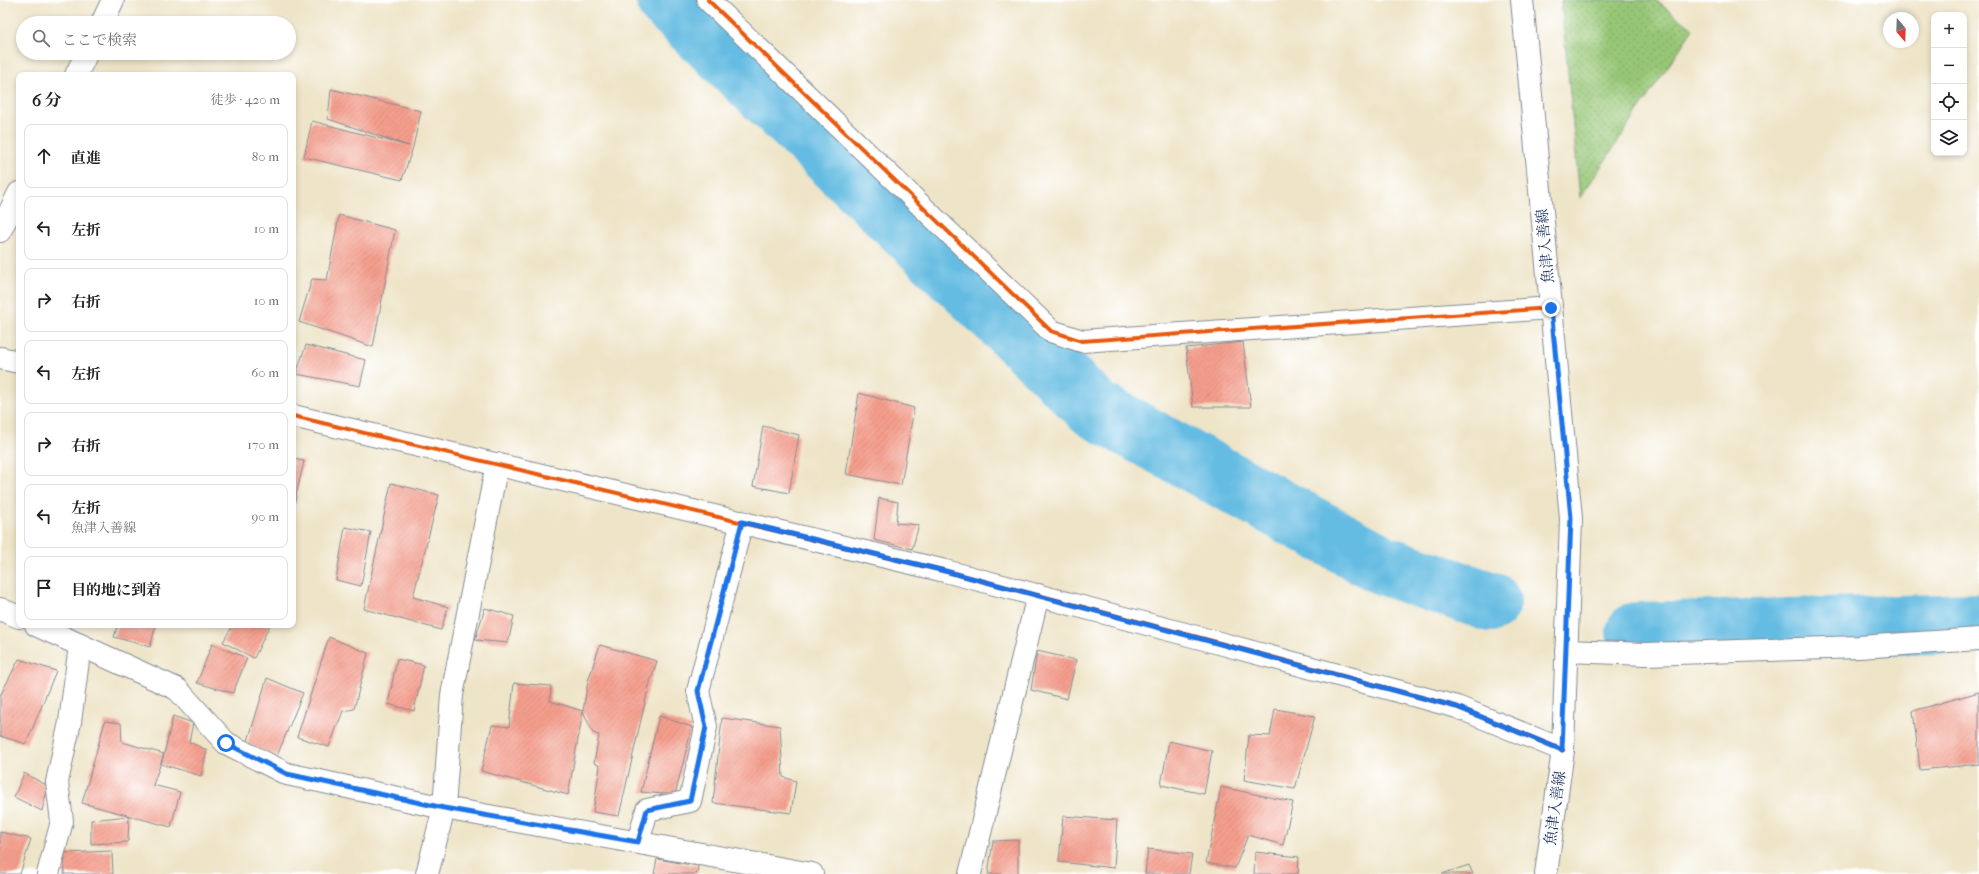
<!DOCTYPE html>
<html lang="ja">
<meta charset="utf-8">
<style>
:root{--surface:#fff;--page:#f2f2f2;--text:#202124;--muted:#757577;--line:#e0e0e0}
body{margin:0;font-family:"IM FELL French Canon","Noto Serif JP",serif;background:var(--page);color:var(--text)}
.controls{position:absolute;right:12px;top:12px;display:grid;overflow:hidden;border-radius:8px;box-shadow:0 2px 6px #0003}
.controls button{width:36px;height:36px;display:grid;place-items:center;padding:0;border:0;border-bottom:1px solid var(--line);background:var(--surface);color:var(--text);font:20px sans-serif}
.compass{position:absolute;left:1883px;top:12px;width:36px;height:36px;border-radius:50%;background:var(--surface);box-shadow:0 2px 6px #0003;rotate:161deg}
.stop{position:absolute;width:12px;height:12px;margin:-9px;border:3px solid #1a73e8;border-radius:50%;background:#fff}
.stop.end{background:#1a73e8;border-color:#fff;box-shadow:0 1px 4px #0008}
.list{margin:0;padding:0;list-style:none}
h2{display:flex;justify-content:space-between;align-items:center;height:52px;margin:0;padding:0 16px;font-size:17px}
h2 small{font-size:13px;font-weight:400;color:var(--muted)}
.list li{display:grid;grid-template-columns:26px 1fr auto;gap:12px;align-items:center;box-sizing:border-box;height:64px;margin:0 8px 8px;padding:0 8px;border:1px solid var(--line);border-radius:8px}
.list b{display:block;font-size:15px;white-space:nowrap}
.list p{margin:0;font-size:13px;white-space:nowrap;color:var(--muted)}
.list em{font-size:13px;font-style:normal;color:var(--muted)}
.icon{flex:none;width:22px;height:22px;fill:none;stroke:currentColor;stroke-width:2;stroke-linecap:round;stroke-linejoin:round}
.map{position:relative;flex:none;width:1979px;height:874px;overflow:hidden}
.search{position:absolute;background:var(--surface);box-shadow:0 2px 6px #0003;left:16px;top:16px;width:280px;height:44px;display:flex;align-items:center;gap:10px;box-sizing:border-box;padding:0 14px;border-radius:22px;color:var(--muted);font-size:15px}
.panel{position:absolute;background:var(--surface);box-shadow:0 2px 6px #0003;left:16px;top:72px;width:280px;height:556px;border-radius:8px}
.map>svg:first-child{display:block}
</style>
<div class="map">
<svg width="1979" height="874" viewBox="0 0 1979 874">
<defs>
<pattern id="green-dots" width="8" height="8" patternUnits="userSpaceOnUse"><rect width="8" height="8" fill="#97c776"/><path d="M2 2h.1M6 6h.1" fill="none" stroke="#7aa264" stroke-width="1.8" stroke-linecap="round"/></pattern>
<pattern id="building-hatch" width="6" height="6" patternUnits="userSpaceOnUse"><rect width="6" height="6" fill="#f59e8c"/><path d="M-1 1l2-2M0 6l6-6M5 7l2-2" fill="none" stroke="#d1887b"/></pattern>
</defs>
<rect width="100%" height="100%" fill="#fff"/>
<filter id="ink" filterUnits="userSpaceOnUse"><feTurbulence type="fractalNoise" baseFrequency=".025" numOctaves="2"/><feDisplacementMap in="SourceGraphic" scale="8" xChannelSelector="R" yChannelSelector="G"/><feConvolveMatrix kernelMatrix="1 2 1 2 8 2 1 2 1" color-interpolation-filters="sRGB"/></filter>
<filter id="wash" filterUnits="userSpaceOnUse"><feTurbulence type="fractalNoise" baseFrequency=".012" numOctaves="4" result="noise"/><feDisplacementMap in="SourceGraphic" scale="16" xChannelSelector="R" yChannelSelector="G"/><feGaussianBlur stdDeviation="0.9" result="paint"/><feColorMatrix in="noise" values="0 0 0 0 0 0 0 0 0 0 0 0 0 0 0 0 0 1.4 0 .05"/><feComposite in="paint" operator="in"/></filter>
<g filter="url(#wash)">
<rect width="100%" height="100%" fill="#eee4c7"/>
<path fill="url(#green-dots)" stroke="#597b6a" d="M1561 0H1655L1693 29 1580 198Z"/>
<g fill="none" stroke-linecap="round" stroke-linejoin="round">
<g stroke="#65bce2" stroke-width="60">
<path d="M666 0 1095 409 1383 565 1491 602"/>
<path d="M1636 632 1979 623"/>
</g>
</g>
<g id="blocks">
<g fill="url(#building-hatch)">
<path d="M331 89 421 111 413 147 402 180 304 157 312 121 409 146 328 119Z"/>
<path d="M339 215 395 230 373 347 299 322 312 279 327 280Z"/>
<path d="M1243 342 1251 407H1193L1186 348Z"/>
<path d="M306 345 366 360 360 386 296 374Z"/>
<path d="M859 393 914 408 901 485 846 474Z"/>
<path d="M763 426 799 435 789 493 753 486Z"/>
<path d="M293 459 304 461 294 505H293Z"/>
<path d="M391 483 439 495 413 597 448 607 441 630 364 609Z"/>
<path d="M879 498 898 502 896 523 919 525 912 549 874 540Z"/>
<path d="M345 527 371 532 361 586 336 580Z"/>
<path d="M485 608 514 616 508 643 475 640Z"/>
<path d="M118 625H156L150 647 114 637Z"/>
<path d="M233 625H270L254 658 223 642Z"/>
<path d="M329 637 368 653 354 709 343 711 329 747 297 737Z"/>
<path d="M212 644 247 658 233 693 197 683Z"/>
<path d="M600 645 657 661 648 689 619 816 593 812 600 766 594 763 599 735 593 733 583 711 568 795 481 771 492 725 509 727 514 683 551 686 550 701 583 711 588 681Z"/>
<path d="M1037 651 1076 660 1067 699 1031 690Z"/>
<path d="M19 659 56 671 26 744 0 736V696Z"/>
<path d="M397 659 424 665 414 711 388 704Z"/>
<path d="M267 678 303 693 277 756 247 744Z"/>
<path d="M1979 692V764L1920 770 1913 711Z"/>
<path d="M1275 709 1315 716 1295 789 1244 780 1249 735 1270 736Z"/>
<path d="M173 716 193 723 189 742 207 750 201 776 161 764 164 754 153 785 180 792 171 827 82 803 105 721 121 723 122 742 164 754Z"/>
<path d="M659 716 692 727 675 795 641 792Z"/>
<path d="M722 718 780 726 783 777 796 781 791 813 713 803Z"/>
<path d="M1169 741 1212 751 1204 794 1161 785Z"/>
<path d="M24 773 48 786 42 811 14 797Z"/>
<path d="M1221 787 1293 802 1283 845 1248 835 1235 868 1206 863Z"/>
<path d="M129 816 128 842 91 844V820Z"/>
<path d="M1063 816 1117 820 1114 868 1059 862Z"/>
<path d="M0 832 31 839 20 874H0Z"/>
<path d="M1018 840V874H988L993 841Z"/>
<path d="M1148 849 1192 854 1189 874H1145Z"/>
<path d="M112 851 113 874H64L65 853Z"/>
<path d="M1255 852 1299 857 1298 874H1254Z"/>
<path d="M657 859 698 866 697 874H654Z"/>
<path d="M1469 865 1473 874H1442Z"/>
</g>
</g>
</g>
<g filter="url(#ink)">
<use href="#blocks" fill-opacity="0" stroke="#848a92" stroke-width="1"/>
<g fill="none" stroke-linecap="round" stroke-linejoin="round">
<g stroke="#848a92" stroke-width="24">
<g id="minor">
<path d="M708 0 1051 331 1082 341 1551 308"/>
<path d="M102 23 113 0"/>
<path d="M76 75 87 53"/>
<path d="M0 231 19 193"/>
<path d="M0 358 19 362"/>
<path d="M293 416 945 571 1208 640 1457 707 1563 750"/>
<path d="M0 609 19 617"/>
<path d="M36 625 177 689 226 743 287 774 444 808 812 874"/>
<path d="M1566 651 1646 654 1859 647 1979 639"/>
<path d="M638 842 647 810 690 801 706 727 698 691 742 522"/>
<path d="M48 874 62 821 57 782 70 722 80 645"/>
<path d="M427 874 444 808 452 695 497 464"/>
<path d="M970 874 1038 595"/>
</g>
</g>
<g stroke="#848a92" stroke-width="24">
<path id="secondary" d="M1522 0 1571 518 1563 750 1546 874"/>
</g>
<use href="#minor" stroke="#fff" stroke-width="22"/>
<use href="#secondary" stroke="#fff" stroke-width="22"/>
<g stroke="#fff" stroke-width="6">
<g id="cycleway">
<path d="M708 0 1051 331 1082 341 1551 308"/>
<path d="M293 416 945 571 1208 640 1457 707 1563 750"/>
</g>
</g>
<use href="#cycleway" stroke="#e8590c" stroke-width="4"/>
</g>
</g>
<g fill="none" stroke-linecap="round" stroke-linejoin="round" filter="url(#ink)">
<path stroke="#1a73e8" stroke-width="5" d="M226 743 287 774 444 808 638 842 647 810 690 801 706 727 698 691 742 522 945 571 1457 707 1562 750 1571 518 1551 308"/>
</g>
<g text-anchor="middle" stroke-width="4" stroke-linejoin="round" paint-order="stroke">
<g font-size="15" fill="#1b2f5e" stroke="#fff">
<text transform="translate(1545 246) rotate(-95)" y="5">魚津入善線</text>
<text transform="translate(1555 808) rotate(-82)" y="5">魚津入善線</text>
</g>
</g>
</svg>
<div class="controls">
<button>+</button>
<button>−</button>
<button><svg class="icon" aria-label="locate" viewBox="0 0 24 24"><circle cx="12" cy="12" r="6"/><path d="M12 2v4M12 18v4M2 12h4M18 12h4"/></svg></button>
<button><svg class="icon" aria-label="layers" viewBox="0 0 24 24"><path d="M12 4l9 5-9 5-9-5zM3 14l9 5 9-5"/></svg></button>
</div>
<svg class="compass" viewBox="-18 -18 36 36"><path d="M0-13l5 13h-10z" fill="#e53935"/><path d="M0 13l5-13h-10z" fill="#757577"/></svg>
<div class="stop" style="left:226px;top:743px"></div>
<div class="stop end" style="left:1551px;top:308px"></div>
<div class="search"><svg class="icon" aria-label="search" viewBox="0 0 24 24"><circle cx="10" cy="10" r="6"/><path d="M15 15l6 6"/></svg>ここで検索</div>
<section class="panel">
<h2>6 分<small>徒歩 · 420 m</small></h2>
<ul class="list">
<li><svg class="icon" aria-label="ahead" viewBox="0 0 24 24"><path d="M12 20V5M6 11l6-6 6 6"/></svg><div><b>直進</b></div><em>80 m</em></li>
<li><svg class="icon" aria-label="left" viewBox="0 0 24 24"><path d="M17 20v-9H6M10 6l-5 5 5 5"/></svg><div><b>左折</b></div><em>10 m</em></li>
<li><svg class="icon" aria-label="right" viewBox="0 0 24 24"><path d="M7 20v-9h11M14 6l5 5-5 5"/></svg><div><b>右折</b></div><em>10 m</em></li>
<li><svg class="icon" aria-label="left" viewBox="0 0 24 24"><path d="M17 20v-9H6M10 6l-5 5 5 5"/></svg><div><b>左折</b></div><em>60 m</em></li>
<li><svg class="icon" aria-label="right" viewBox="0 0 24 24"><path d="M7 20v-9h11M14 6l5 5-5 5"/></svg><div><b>右折</b></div><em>170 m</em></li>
<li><svg class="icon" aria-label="left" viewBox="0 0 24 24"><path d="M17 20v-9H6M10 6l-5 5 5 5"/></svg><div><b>左折</b><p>魚津入善線</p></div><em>90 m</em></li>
<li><svg class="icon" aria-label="arrive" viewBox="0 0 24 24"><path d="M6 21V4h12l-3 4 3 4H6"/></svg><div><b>目的地に到着</b></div></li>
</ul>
</section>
</div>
